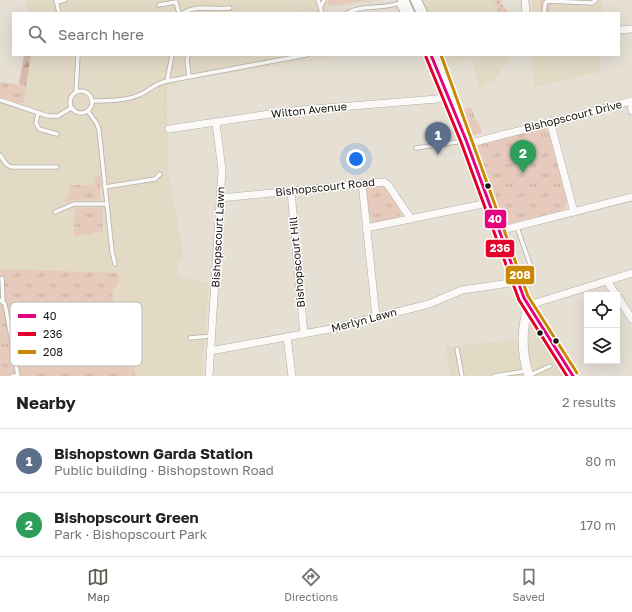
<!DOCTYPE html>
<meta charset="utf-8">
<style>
:root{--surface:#fff;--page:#f6f6f6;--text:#222;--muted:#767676;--line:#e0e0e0;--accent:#605c53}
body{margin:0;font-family:"Golos Text",sans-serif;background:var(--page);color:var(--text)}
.controls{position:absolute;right:12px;bottom:12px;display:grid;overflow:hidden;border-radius:0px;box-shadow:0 4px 16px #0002}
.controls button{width:36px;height:36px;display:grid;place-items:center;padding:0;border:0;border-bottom:1px solid var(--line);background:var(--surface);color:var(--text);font:20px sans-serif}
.you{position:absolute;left:356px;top:159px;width:14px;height:14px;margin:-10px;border:3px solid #fff;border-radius:50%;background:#1a73e8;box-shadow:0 0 0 6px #1a73e833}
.badge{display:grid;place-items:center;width:26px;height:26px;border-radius:50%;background:var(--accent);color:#fff;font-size:13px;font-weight:700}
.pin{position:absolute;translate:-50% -33px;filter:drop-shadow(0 1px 2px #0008)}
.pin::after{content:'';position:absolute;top:21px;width:14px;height:12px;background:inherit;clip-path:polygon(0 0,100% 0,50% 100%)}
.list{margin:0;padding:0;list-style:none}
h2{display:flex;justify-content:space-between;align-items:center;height:52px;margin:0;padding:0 16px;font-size:17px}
h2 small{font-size:13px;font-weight:400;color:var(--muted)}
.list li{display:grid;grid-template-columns:26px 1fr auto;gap:12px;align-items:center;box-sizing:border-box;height:64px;padding:0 16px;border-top:1px solid var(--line)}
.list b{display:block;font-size:15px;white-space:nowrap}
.list p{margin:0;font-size:13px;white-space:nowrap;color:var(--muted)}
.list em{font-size:13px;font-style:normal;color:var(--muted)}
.icon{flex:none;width:22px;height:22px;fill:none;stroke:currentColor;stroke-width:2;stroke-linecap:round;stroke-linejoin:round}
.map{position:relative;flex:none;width:632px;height:376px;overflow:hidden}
.search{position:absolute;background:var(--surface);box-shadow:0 4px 16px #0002;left:12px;right:12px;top:12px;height:44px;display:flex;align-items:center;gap:10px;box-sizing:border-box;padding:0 14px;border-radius:0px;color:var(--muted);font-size:15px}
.sheet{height:180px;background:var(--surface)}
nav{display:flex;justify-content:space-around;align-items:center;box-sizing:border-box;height:56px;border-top:1px solid var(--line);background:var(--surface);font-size:11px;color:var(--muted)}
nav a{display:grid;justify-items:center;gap:2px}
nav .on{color:var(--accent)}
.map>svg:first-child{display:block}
</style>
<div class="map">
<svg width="632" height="376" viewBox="0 0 632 376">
<defs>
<pattern id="grass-tufts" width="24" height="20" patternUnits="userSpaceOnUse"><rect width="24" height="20" fill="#e6cabc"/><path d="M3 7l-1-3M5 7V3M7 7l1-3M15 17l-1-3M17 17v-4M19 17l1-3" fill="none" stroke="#c5ada0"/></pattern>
<pattern id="forest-firs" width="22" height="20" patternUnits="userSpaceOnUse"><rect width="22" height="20" fill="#d7baad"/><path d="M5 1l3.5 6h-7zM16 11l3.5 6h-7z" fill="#b89f94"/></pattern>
<pattern id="garden-dots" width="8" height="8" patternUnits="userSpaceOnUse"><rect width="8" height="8" fill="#e6cabc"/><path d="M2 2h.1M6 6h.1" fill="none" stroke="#c5ada0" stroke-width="1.8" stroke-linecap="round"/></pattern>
</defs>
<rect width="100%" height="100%" fill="#e5dfd4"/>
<g fill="#e3dac6">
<path d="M27 0H381L372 3 327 7 328 13H27Z"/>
<path d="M420 0H494L499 13H425Z"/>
<path d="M532 0H603L602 13H532Z"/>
<path d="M24 55H333L334 56 176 82V86H167L168 169 184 260H178L177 277 209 283 202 376H21L4 269 0 268V82L19 84Z"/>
<path d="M441 55H513L512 58 493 80 479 89 472 57 444 66Z"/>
<path d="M531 55H600V72L534 87Z"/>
<path d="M530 320 533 325 535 322 570 376H450L446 347 518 339 527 342Z"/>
</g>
<g fill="url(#grass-tufts)">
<path d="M328 0H369L328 6Z"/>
<path d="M540 0H551L550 13H540Z"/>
<path d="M0 82 26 86 24 104 0 97Z"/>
<path d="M471 107 476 121H478L482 133 473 135 468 130 462 110Z"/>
<path d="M541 127 545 128 549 133 567 201 565 209 562 211 503 225C496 213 495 199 491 186 487 172 478 159 477 145Z"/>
<path d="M95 176H101L100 199 73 200 66 203 65 198 68 197 70 185H94Z"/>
<path d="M371 185H383C390 192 400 205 401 215 394 220 379 224 371 222L366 191 367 187Z"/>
<path d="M103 207V232L74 236 75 209Z"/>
<path d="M0 269 118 273 119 283 112 291 116 328 122 332H133L135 376H0Z"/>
</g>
<path fill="url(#forest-firs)" d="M24 55H31L26 86 19 84Z"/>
<path fill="url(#garden-dots)" d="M494 0H503L501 2 508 13H499Z"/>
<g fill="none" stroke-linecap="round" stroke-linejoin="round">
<g stroke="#b3afa6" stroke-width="5">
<g id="service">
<path d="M56 0 59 13"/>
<path d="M318 0 322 13"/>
<path d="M56 2 65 0"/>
<path d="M398 4 403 13"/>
<path d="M159 5 176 2 179 13"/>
<path d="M321 6 324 0"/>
<path d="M183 13C197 4 215 10 230 8"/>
<path d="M347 13C364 4 385 10 402 2"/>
<path d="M544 13 545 4 547 1 592 3 596 0"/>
<path d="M188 55 187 61 189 76"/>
<path d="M167 81 306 55"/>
<circle cx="81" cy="102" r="11"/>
<path d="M76 92 78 55"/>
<path d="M0 100 48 116H58L71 108"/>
<path d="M92 101C107 101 125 101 139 95 149 91 155 83 167 81L172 55"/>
<path d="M88 111 97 124 99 130 112 251 115 264"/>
<path d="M38 113 36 123 39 129 57 134"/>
<path d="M416 148 464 141"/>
<path d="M0 155 6 164 11 167H57"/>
<path d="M105 187 155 179 160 174"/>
<path d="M55 212 74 204H107"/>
<path d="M517 227 530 264"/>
<path d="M2 278 3 302"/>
<path d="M0 300 5 304 18 376"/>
<path d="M190 338 211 336"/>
<path d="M457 349 462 376"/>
<path d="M530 375 550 366"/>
<path d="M12 376H18"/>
<path d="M494 376 526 371"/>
</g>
</g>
<g stroke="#b3afa6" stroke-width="8">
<g id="minor">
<path d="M525 0 526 13"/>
<path d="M619 30 632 29"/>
<path d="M631 101 632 111"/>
<path d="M550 121 574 212"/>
<path d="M169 129 290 111 437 99 449 96"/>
<path d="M468 144 632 101"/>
<path d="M362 183 376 317"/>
<path d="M291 191 304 334"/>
<path d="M220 198 384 182 388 185 411 219"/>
<path d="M366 228 488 203"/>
<path d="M499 231 632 197"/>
<path d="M607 281 616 295"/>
<path d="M617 296 632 319"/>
<path d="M529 305 632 273"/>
<path d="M287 337 292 376"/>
<path d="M210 351 330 329 429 304 462 290 517 282"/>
<path d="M209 376 222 170 216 123"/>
</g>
</g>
<g stroke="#b3afa6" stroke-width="10">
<path id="tertiary" d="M529 376C521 352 521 329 529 305"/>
</g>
<g stroke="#b3afa6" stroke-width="12">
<g id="secondary">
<path d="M403 0 409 13"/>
<path d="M416 0 422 13"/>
<path d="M436 55 444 81 517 282 524 298 573 376"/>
</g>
</g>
<g stroke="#d0cecc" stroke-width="1" stroke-dasharray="2 3" stroke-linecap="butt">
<path d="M302 0 303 13"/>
<path d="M303 10 312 8 314 13"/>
<path d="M212 55 213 60"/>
<path d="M56 71 61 67 72 69"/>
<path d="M83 71 89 75 90 83 107 89V96"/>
<path d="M165 124 166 87"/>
<path d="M487 147C494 157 505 159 515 166 532 177 546 193 561 208"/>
<path d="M444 156 461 152"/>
<path d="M513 220 529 173 533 157 546 134"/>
</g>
<use href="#service" stroke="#fbfaf9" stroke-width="3.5"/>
<use href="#minor" stroke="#fbfaf9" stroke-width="7"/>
<use href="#tertiary" stroke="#fbfaf9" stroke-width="9"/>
<use href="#secondary" stroke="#fbfaf9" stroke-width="10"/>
<g stroke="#fff" stroke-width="6">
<path id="bus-1" d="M431 55 466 140 524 298 573 376"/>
</g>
<g stroke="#fff" stroke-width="6">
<path id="bus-2" d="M426 57 461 142 519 300 567 376"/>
</g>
<g stroke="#fff" stroke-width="6">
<path id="bus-3" d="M441 55 522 280 528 296 577 373"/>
</g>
<use href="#bus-1" stroke="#e5007d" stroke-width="3"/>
<use href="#bus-2" stroke="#e4002b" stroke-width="3"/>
<use href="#bus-3" stroke="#ca8903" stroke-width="3"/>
</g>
<g fill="#18150e" stroke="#fff" stroke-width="1.5">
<circle cx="488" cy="186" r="3.5"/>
<circle cx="540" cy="333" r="3.5"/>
<circle cx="556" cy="341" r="3.5"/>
</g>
<g text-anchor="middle" stroke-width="3" stroke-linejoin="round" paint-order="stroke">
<g font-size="11" fill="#18150e" stroke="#fff">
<text transform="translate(309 110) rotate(-6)" y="4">Wilton Avenue</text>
<text transform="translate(573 116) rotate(-14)" y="4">Bishopscourt Drive</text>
<text transform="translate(325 187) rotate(-6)" y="4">Bishopscourt Road</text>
<text transform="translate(218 237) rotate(-87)" y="4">Bishopscourt Lawn</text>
<text transform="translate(297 262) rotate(-95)" y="4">Bishopscourt Hill</text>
<text transform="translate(364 320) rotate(-15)" y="4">Merlyn Lawn</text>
</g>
</g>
<rect x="10" y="302" width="132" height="64" rx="6" fill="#fff" stroke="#bab9b7" stroke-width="1"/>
<rect x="18" y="314" width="18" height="4" fill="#e5007d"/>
<rect x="18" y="332" width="18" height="4" fill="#e4002b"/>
<rect x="18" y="350" width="18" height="4" fill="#ca8903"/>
<g font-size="11" fill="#18150e">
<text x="43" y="320">40</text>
<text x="43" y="338">236</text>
<text x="43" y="356">208</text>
</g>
<g stroke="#fff" stroke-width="1.5">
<rect x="484" y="209" width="23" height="20" rx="4" fill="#e5007d"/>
<rect x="485" y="239" width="30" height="19" rx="4" fill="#e4002b"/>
<rect x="505" y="265" width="30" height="20" rx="4" fill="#ca8903"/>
</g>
<g font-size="11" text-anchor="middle" font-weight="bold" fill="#fff">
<text x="495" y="223">40</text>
<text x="500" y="252">236</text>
<text x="520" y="279">208</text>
</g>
</svg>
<div class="controls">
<button><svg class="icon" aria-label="locate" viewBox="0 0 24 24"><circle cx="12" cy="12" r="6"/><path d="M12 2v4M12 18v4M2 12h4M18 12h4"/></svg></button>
<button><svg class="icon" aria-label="layers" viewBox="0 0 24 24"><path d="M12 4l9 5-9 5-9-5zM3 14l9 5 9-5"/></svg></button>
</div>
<div class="you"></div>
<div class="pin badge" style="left:438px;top:155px;background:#5c6f8a">1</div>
<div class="pin badge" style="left:523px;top:173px;background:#2e9e5b">2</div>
<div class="search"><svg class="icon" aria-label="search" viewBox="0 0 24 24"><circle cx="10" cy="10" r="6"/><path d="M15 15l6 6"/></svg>Search here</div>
</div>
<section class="sheet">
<h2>Nearby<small>2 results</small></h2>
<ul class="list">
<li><span class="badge" style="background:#5c6f8a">1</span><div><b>Bishopstown Garda Station</b><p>Public building · Bishopstown Road</p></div><em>80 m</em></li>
<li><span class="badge" style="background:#2e9e5b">2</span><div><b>Bishopscourt Green</b><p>Park · Bishopscourt Park</p></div><em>170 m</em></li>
</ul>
</section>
<nav>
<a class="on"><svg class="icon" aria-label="map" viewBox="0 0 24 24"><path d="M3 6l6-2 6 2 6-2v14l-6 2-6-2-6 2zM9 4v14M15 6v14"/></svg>Map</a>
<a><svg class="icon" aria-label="directions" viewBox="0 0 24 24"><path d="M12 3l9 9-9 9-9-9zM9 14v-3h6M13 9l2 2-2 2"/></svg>Directions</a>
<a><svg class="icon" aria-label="saved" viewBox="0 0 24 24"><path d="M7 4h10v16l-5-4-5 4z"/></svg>Saved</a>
</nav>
